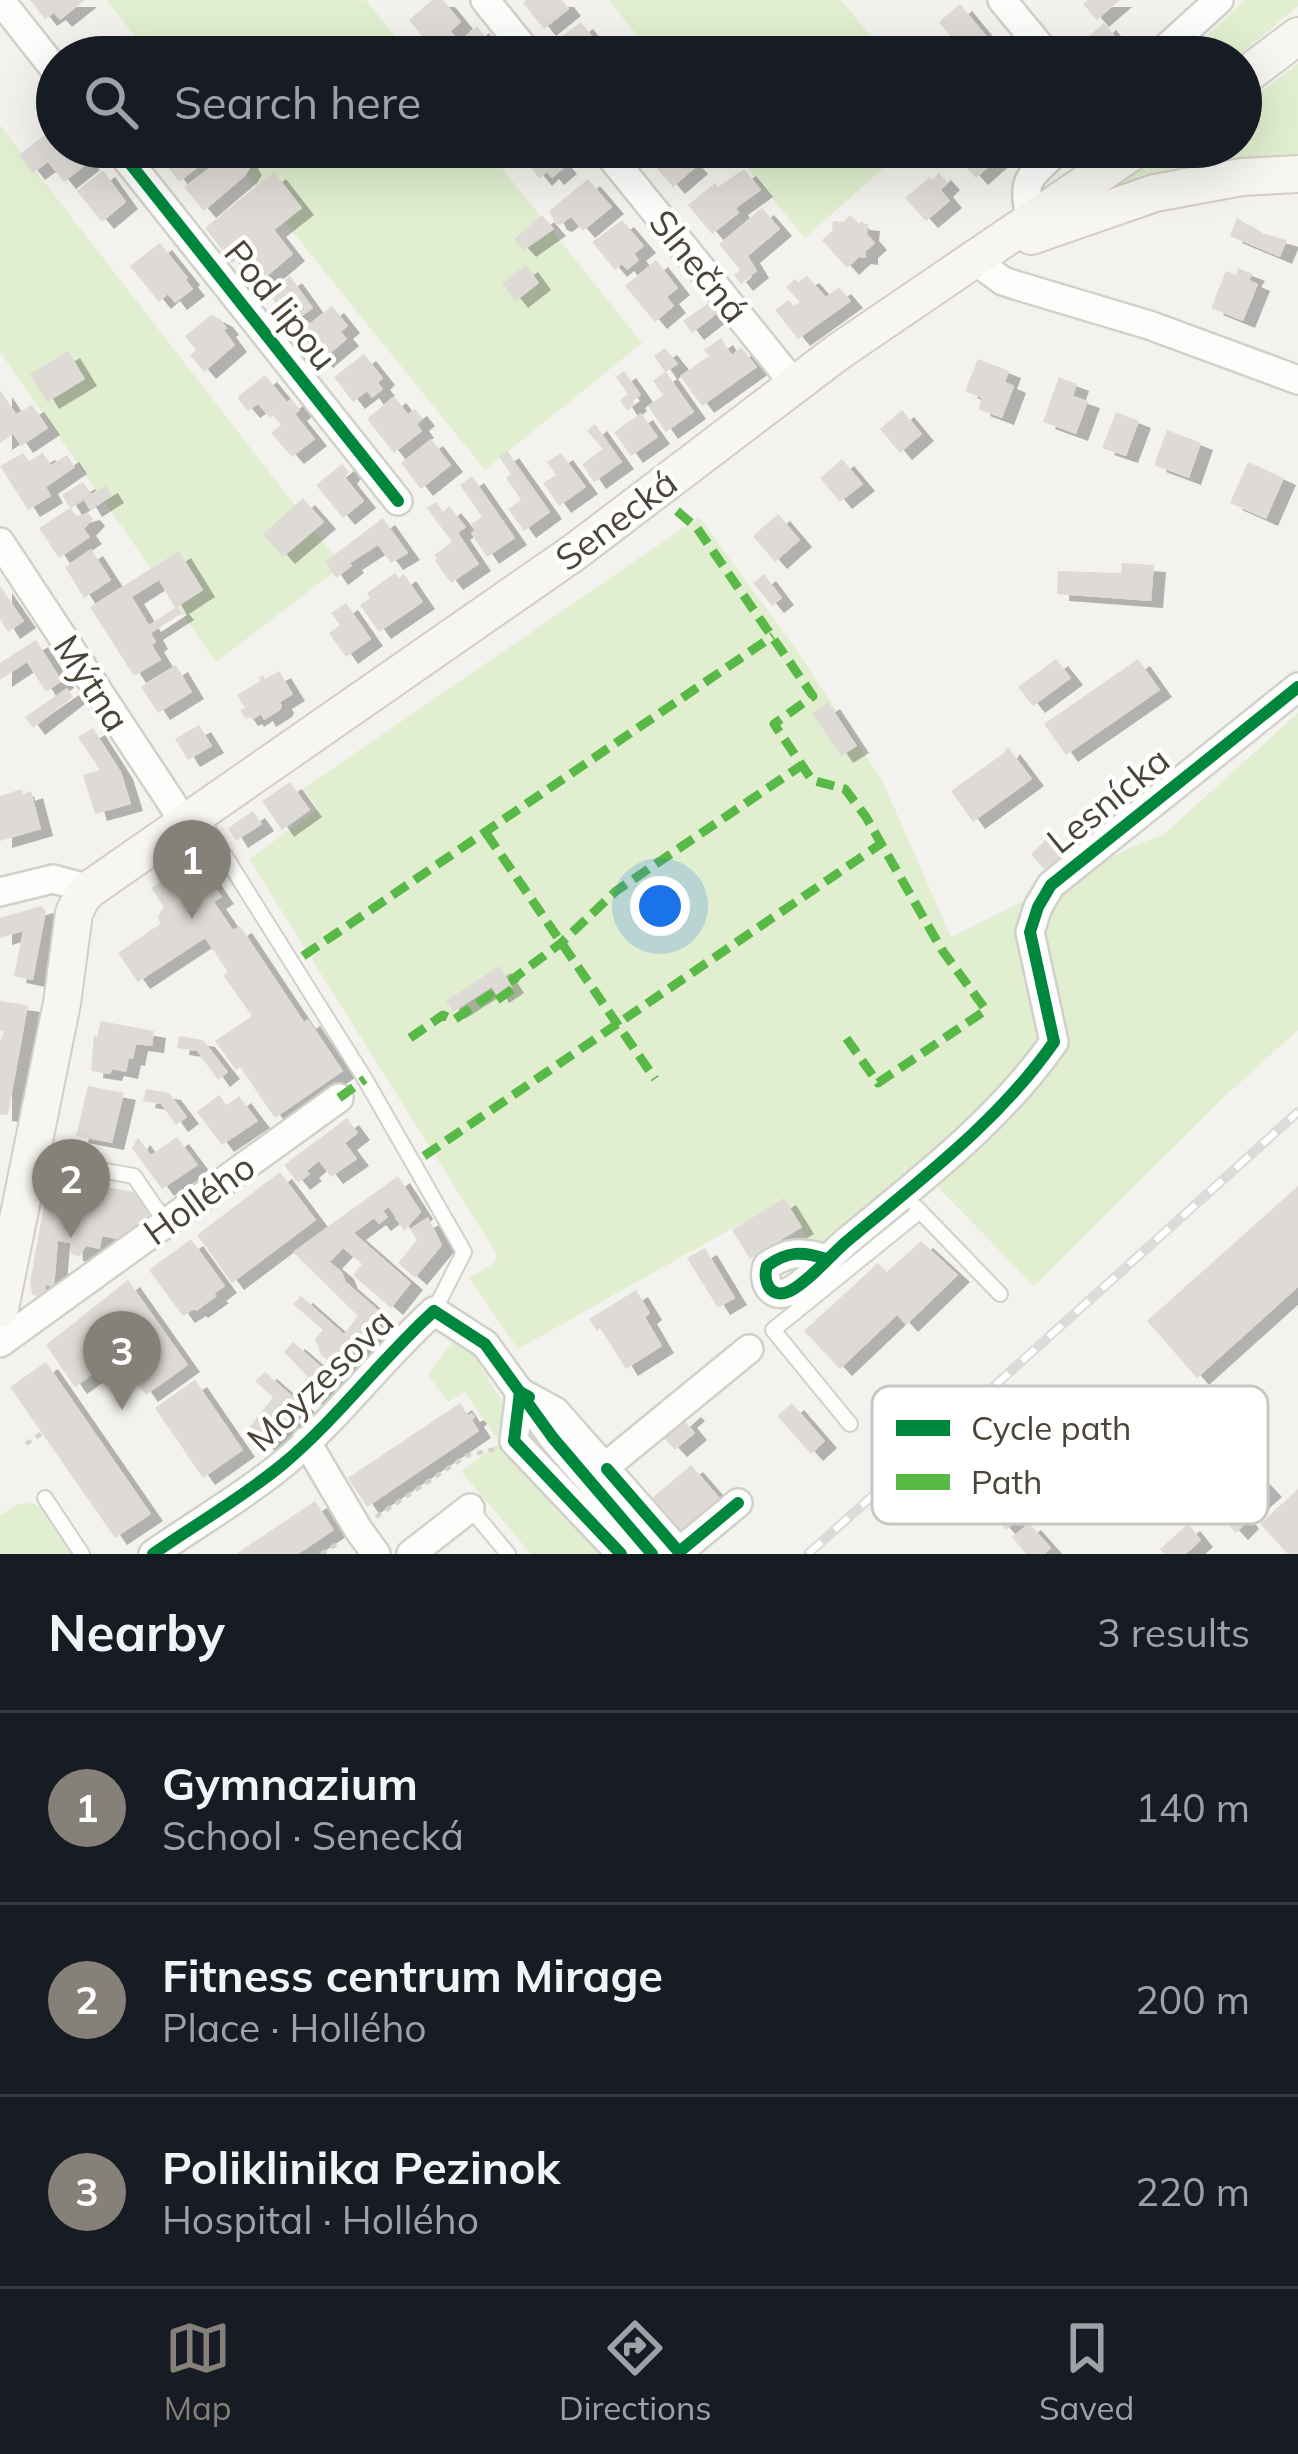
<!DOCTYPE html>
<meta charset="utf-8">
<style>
:root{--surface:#171b24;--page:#20242c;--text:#f1f3f6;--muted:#9ea1a6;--line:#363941;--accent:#868178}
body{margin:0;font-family:Mulish,sans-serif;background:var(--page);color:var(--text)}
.you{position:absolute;left:660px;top:906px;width:42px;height:42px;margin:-30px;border:9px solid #fff;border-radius:50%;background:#1a73e8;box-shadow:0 0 0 18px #1a73e833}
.badge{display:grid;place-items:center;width:78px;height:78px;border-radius:50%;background:var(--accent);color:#fff;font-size:39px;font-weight:700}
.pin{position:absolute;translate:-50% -99px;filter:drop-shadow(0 3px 6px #0008)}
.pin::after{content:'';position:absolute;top:63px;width:42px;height:36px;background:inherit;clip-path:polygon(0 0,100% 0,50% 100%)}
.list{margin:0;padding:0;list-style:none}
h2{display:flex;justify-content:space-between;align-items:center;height:156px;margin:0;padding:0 48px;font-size:51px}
h2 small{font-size:39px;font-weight:400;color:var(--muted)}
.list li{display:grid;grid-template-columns:78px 1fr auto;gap:36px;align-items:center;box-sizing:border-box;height:192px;padding:0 48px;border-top:3px solid var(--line)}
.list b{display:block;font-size:45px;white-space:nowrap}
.list p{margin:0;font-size:39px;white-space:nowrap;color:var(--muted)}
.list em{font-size:39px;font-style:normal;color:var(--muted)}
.icon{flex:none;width:66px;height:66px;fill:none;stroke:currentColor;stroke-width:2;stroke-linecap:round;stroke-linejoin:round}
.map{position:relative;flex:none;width:1298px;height:1554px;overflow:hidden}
.search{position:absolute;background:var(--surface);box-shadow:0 12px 48px #0002;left:36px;right:36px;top:36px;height:132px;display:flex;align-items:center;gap:30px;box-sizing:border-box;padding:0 42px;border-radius:66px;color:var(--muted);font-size:45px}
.sheet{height:732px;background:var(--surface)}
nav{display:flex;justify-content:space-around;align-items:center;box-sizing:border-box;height:168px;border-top:3px solid var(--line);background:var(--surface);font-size:33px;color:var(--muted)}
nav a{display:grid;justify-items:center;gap:6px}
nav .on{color:var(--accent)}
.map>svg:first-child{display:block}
</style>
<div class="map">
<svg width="1298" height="1554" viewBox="0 0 1298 1554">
<defs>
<filter id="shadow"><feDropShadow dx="12" dy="7" stdDeviation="0" flood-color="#0004"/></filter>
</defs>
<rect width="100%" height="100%" fill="#f4f2ee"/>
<g fill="#e1eecf">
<path d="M106 0H366L412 57H152Z"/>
<path d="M608 0H841L888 57H655Z"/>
<path d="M1245 0H1298V6L1237 57H1184Z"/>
<path d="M1298 64V158L1113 194 1108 188 1179 147H1241V107Z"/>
<path d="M0 125 342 566 216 662 0 352Z"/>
<path d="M224 147H485L642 343 485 470Z"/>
<path d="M730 147H907L805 238Z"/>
<path d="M699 517 793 645 882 780 951 937 1136 845 1163 835 1298 713V1030L1226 1095 1034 1286 935 1184 1053 1071 1035 1053 1024 1074 831 1246 811 1245 784 1199 518 1349 469 1278 491 1265 498 1256 249 859 318 809 303 789Z"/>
<path d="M453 1341 474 1356 520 1430 620 1554H531L461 1471 500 1443 465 1392 448 1402 428 1375Z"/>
<path d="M33 1503 55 1518 72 1554H0V1515L19 1504Z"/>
</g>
<g fill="#dedbd6" fill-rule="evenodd" filter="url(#shadow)">
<path d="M30 0H85L60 20 54 13 45 19Z"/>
<path d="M432 0H443L461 22 451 31 456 38 443 48 437 41 431 47 409 20Z"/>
<path d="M526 0H562L569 9 544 29 523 3Z"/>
<path d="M1088 0H1120L1097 20 1083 4Z"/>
<path d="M960 4 989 39 967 57 939 22Z"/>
<path d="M581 22 605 53 600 57H567L555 42Z"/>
<path d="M1104 23 1125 48 1114 57H1083L1075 48Z"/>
<path d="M477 26 485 36 477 44 488 57H442Z"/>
<path d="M57 125V147H81L77 150 88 163 64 182 48 162 33 173 19 155Z"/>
<path d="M161 147H197L207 160 179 182 156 151Z"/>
<path d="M237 147H266L246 162 250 168 245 176 204 211 184 187Z"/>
<path d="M514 147H562L568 154 560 161 565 167 552 178 547 172 540 179Z"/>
<path d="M672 147H678L696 167 673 187 653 164Z"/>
<path d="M962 147H993L1001 156 976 178 954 154Z"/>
<path d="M744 169 761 190 736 208 739 213 712 234 688 205 715 183 718 187Z"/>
<path d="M103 170 126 202 102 222 77 191Z"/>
<path d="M274 172 302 208 274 230 293 254 260 282 240 257 232 263 205 228Z"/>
<path d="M939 173 948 183 941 190 950 201 926 221 905 198 930 177 932 180Z"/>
<path d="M588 179 612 207 583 231 571 217 560 225 555 223 549 211Z"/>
<path d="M762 208 780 229 748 256 757 271 741 284 734 275 740 270 719 244Z"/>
<path d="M542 215 554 229 524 250 514 239Z"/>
<path d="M850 215 858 223 868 224 867 234 875 243 866 251V258L859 257 847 268 822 240 832 231 833 221 843 222Z"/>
<path d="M1237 218 1261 233 1287 240 1280 257 1230 236Z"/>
<path d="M622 220 644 246 634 254 639 260 627 270 622 264 615 270 592 242Z"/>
<path d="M160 243 188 278 186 280 193 289 175 303 168 294 159 302 130 266Z"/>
<path d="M656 260 678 288 667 297 674 306 655 322 625 286Z"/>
<path d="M526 265 539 283 516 301 502 283Z"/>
<path d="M1238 268 1253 274 1249 280 1258 284 1243 321 1211 308 1226 271 1236 275Z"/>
<path d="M290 276 313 308 299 318 295 313 288 318 268 293Z"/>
<path d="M807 276 826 297 839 287 851 301 798 339 775 310 789 300 794 306 800 302 786 287 795 279 798 282Z"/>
<path d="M710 302 719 312 692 333 683 321Z"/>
<path d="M332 306 348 326 341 332 347 339 321 361 299 332Z"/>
<path d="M211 315 221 320 227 328 224 330 235 345 204 372 190 355 196 350 185 336Z"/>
<path d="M721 338 732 355 741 347 757 367 702 406 680 376 709 356 704 350Z"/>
<path d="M665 348 678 364 666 372 694 412 666 432 648 406 663 395 653 381 665 372 654 356Z"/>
<path d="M68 351 85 379 47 402 30 374Z"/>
<path d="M364 354 383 378 378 383 383 389 372 398 367 391 353 402 334 377Z"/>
<path d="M978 359 1009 371 1005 382 1014 386 1002 418 978 409 982 398 965 391Z"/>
<path d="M624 371 641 395 633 401 635 404 627 411 620 400 628 394 616 377Z"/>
<path d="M265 375 287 402 291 399 300 410 295 414 315 439 292 457 271 433 281 425 273 415 270 418 258 404 248 411 238 399 239 396Z"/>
<path d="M1059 377 1077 384 1073 396 1088 401 1076 434 1043 422Z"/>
<path d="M0 390 16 414 32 405 48 428 21 446 13 434 0 443Z"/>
<path d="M394 396 408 414 415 409 423 419 417 424 422 431 394 453 367 419Z"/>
<path d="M902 410 922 434 900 453 880 429Z"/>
<path d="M1116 412 1139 421 1126 456 1102 448Z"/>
<path d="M641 413 658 437 631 456 614 432Z"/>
<path d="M595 424 622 462 594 482 582 464 603 449 587 431Z"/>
<path d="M1167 430 1201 443 1189 478 1154 465Z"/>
<path d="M431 439 451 465 421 489 401 463Z"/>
<path d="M507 451 550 512 524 531 508 509 521 500 506 478 511 474 499 457Z"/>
<path d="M23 453 29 461 43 453 51 465 67 455 75 467 46 487 51 496 28 510 0 466Z"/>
<path d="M561 453 586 487 559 506 543 483 556 475 547 462Z"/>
<path d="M842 459 863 484 840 502 820 478Z"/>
<path d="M1248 462 1284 478 1266 519 1230 503Z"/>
<path d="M342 464 349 472 345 477 364 501 343 518 316 485Z"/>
<path d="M472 476 515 538 487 557 471 533 475 530 471 524 482 517 460 485Z"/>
<path d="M83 482 91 494 106 486 112 496 90 510 84 500 71 508 76 516 88 513 93 519 84 529 90 537 59 558 39 528 70 508 62 495Z"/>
<path d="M303 498 324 522 283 557 263 534Z"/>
<path d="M436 502 443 512 449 506 466 527 458 533 479 564 451 583 435 561 437 558 434 555 452 542 427 508Z"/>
<path d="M778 514 800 540 775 562 753 536Z"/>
<path d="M383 518 408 553 391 563 378 545 350 563 352 566 336 578 325 562Z"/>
<path d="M91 549 111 580 84 598 65 567Z"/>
<path d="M179 551 203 590 177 607 182 613 151 633 156 642 152 645 161 660 134 676 90 607ZM159 580 175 608 149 625 132 597Z"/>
<path d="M1122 563 1154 565 1151 601 1057 594 1058 571 1121 573Z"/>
<path d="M395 573 399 578 404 574 423 602 379 632 360 605 370 598 367 593Z"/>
<path d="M764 574 782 598 772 606 753 583Z"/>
<path d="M0 586 24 621 8 632 0 619Z"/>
<path d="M346 603 371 639 346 657 329 633 340 625 331 613Z"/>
<path d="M36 640 62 681 46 692 27 662 0 680V663Z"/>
<path d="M1056 659 1071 678 1033 706 1018 687Z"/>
<path d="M1138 659 1160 690 1066 755 1044 724Z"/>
<path d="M176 665 192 692 158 713 141 687Z"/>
<path d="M279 671 293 694 280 702 282 706 280 710 264 720 261 714 252 720 250 717 246 719 240 710 245 708 237 695 260 681 259 678 263 675 265 679Z"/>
<path d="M67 688 73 697 33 728 25 717Z"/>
<path d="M828 702 857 746 841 756 812 713Z"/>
<path d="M199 725 212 746 188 760 175 739Z"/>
<path d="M93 728 121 772 131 804 95 814 83 775 100 770 78 737Z"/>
<path d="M1008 747 1032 779 973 822 951 791 1004 753Z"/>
<path d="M290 782 310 810 282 830 262 801Z"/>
<path d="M22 789 23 794 31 791 41 829 0 841V796Z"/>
<path d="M253 811 262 824 236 841 228 828Z"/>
<path d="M1048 838 1063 855 1046 871 1031 854Z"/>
<path d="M196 858 222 897 214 902 233 930 240 926 304 1022 308 1019 343 1071 275 1118 240 1067 236 1070 215 1041 252 1016 223 975 228 972 205 938 138 982 118 953 160 924 158 916 164 907 151 888Z"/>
<path d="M41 906 46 911 33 980 14 976 23 931 0 938V918Z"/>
<path d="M499 966 512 986 497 996 492 987 453 1012 446 1001Z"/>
<path d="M0 1001 28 1005 8 1115 0 1114V1041L4 1031 0 1030Z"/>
<path d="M101 1021 154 1031 152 1046 136 1044 133 1059 129 1058 126 1072 112 1069 110 1074 91 1071 94 1035 97 1037Z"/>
<path d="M179 1036 203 1040 228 1072 218 1080 197 1051 177 1048Z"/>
<path d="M88 1086 124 1093 112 1143 76 1136Z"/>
<path d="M146 1089 169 1093 187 1117 176 1125 161 1104 143 1101Z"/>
<path d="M219 1095 227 1106 239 1096 258 1121 222 1145 197 1112Z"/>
<path d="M347 1118 358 1133 345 1143 357 1159 331 1177 319 1161 307 1171 310 1174 298 1183 284 1165Z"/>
<path d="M177 1137 198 1165 162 1189 132 1148 138 1138 151 1155Z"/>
<path d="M280 1172 316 1220 232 1283 197 1235Z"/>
<path d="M398 1176 421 1212 404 1231 389 1207 383 1211 388 1217 379 1224 374 1218 354 1233 411 1283 391 1308 353 1275 362 1264 343 1248 330 1262 342 1272 346 1282 385 1316 339 1370 321 1355 315 1339 323 1330 293 1304 301 1296 344 1334 358 1316 293 1252Z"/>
<path d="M49 1177 134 1192 152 1214 118 1239 102 1236 100 1249 86 1246 79 1257 71 1254 70 1243 58 1241 54 1287 46 1285 45 1293 38 1297 32 1294 30 1283Z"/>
<path d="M1298 1186V1287L1197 1378 1147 1321Z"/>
<path d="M784 1198 802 1227 750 1259 732 1230Z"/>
<path d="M428 1217 442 1245 415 1278 398 1263 417 1240 410 1229Z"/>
<path d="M191 1239 225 1286 214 1294 217 1296 196 1311 194 1309 183 1316 149 1270Z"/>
<path d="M921 1241 958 1275 906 1325 897 1315 840 1369 804 1331 878 1263 887 1272Z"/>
<path d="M705 1248 735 1298 718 1308 687 1258Z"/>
<path d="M128 1280 188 1365 146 1395 118 1356 75 1387 46 1345Z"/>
<path d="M636 1290 650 1313 645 1317 662 1346 626 1369 600 1328 597 1331 589 1319Z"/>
<path d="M293 1342 333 1377 313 1400 298 1388 308 1377 284 1352Z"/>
<path d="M46 1362 151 1514 115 1538 10 1387Z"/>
<path d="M265 1372 306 1408 269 1451 248 1429 273 1397 255 1381Z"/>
<path d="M195 1380 243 1450 203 1478 155 1408Z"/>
<path d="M1078 1399 1106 1431 1046 1483 1052 1489 1006 1530 973 1494Z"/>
<path d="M460 1403 468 1415 472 1413 475 1417 472 1420 479 1431 367 1507 348 1478Z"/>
<path d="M792 1403 825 1441 811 1454 777 1416Z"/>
<path d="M689 1410 693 1414 685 1421 695 1433 675 1450 661 1435Z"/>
<path d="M691 1465 725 1504 686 1538 651 1499Z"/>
<path d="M1251 1470 1270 1490 1242 1515 1247 1522 1236 1533 1220 1516 1222 1513 1214 1504Z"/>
<path d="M1298 1489V1554H1288L1260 1524Z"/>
<path d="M315 1501 334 1530 298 1554H236Z"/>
<path d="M1029 1523 1051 1548 1045 1554H1026L1012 1537Z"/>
<path d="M1188 1524 1201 1540 1186 1554H1164L1160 1549Z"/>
</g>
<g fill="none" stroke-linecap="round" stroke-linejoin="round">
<g stroke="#d2d0cb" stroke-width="18">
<g id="lane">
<path d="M201 818 365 1079 464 1252 434 1311"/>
<path d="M35 1159 134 1176 166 1223"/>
<path d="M916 1207 1000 1294"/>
<path d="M850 1424 773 1330 920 1211"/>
<path d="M45 1498 82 1554"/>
<path d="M470 1508 508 1554"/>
</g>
</g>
<g stroke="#d2d0cb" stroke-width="32">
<g id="street">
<path d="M0 0 57 72"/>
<path d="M485 0 531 57"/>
<path d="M1002 0 1049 57"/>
<path d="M1156 57 1219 0"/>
<path d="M117 147 398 501"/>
<path d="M603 147 795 385"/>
<path d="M1031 219C1019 177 1032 176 1061 147"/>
<path d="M973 259 1003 281 1015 285 1149 325 1298 380"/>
<path d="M0 542 185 823"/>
<path d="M0 892 53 879 90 889"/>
<path d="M826 1259C803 1251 787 1251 767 1266 762 1282 771 1300 790 1291 808 1282 830 1256 846 1242 920 1180 998 1122 1054 1042L1030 932 1038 907 1051 885 1298 687"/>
<path d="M0 1343 339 1098"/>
<path d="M306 1441 358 1529 376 1554"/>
<path d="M605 1467 749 1349"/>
<path d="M153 1554C196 1524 243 1497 283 1464 338 1418 381 1359 434 1311L485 1344 553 1438 652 1554"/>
<path d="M411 1554 470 1508"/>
<path d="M621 1554 514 1441 520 1392 555 1411 679 1552 738 1503"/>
</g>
</g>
<g stroke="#d3cfc5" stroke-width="40">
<g id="secondary">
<path d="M1241 79 1298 36"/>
<path d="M1031 236 1155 193 1242 177 1298 174"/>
<path d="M0 1308 62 1003 74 913 82 897 90 889 576 551 838 352 1139 147"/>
</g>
</g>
<g stroke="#d3d2cc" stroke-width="4.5" stroke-dasharray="6 6" stroke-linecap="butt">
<path d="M26 1444 42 1433"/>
<path d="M376 1517 466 1456 495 1449"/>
<path d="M321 1554 337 1544"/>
</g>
<use href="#lane" stroke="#fdfdfc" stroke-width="14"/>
<use href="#street" stroke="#fdfdfc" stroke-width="27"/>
<use href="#secondary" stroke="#f7f6f1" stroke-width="36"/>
<g stroke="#dbdbda" stroke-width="10">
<path id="rail" d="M808 1554 1298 1112"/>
</g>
<use href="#rail" stroke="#fff" stroke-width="6" stroke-dasharray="18" stroke-linecap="butt"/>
<g stroke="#58b947" stroke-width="9" stroke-dasharray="18 9" stroke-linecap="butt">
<path d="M677 511 697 528 813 696 774 724 812 780 845 789 866 817 942 950 986 1010 878 1083 842 1032"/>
<path d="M486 833 655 1079"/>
<path d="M303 956 773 636"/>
<path d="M410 1038 443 1015 454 1020 490 995 494 1002 517 986 513 979 561 943 616 891 802 765"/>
<path d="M339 1098 365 1079"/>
<path d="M424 1156 882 843"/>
</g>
<g stroke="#fff" stroke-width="20">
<g id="cycleway">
<path d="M117 147 398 501"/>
<path d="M826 1259C803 1251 787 1251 767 1266 762 1282 771 1300 790 1291 808 1282 830 1256 846 1242 920 1180 998 1122 1054 1042L1030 932 1038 907 1051 885 1298 687"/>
<path d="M529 1397 520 1392 514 1441 621 1554"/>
<path d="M607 1469 679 1552 738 1503"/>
<path d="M153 1554C196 1524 243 1497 283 1464 338 1418 381 1359 434 1311L485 1344 553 1438 652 1554"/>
</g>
</g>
<use href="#cycleway" stroke="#00873e" stroke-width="12"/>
</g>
<g text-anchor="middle" stroke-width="9" stroke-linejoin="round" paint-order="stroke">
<g font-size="36" fill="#4b4439" stroke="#fff">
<text transform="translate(699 266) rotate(51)" y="13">Slnečná</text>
<text transform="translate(281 305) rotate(51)" y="13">Pod lipou</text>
<text transform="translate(616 520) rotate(-37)" y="13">Senecká</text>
<text transform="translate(92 683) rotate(57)" y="13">Mýtna</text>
<text transform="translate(1108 800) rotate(-39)" y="13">Lesnícka</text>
<text transform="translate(199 1199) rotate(-36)" y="13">Hollého</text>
<text transform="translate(320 1380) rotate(-44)" y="13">Moyzesova</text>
</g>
</g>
<rect x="872" y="1386" width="396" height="138" rx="18" fill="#fff" stroke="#c9c7c4" stroke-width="3"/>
<rect x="896" y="1420" width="54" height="16" fill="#00873e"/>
<rect x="896" y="1474" width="54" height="16" fill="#58b947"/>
<g font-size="33" fill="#4b4439">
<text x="971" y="1440">Cycle path</text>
<text x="971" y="1494">Path</text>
</g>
</svg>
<div class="you"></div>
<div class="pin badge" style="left:192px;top:919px">1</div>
<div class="pin badge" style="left:71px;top:1238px">2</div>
<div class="pin badge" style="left:122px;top:1410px">3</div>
<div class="search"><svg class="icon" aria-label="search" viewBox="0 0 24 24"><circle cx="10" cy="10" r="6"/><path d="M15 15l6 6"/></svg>Search here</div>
</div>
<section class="sheet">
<h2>Nearby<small>3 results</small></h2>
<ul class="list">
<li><span class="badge">1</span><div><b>Gymnazium</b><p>School · Senecká</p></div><em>140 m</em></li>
<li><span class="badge">2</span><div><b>Fitness centrum Mirage</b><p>Place · Hollého</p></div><em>200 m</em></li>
<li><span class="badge">3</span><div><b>Poliklinika Pezinok</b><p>Hospital · Hollého</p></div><em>220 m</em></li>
</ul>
</section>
<nav>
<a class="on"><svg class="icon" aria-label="map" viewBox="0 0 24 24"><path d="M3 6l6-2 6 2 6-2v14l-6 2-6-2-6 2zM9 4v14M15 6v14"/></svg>Map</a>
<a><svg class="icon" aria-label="directions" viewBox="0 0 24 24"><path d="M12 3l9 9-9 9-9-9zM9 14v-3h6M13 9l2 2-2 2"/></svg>Directions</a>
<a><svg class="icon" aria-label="saved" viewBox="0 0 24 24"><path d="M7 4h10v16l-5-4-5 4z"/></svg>Saved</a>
</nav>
